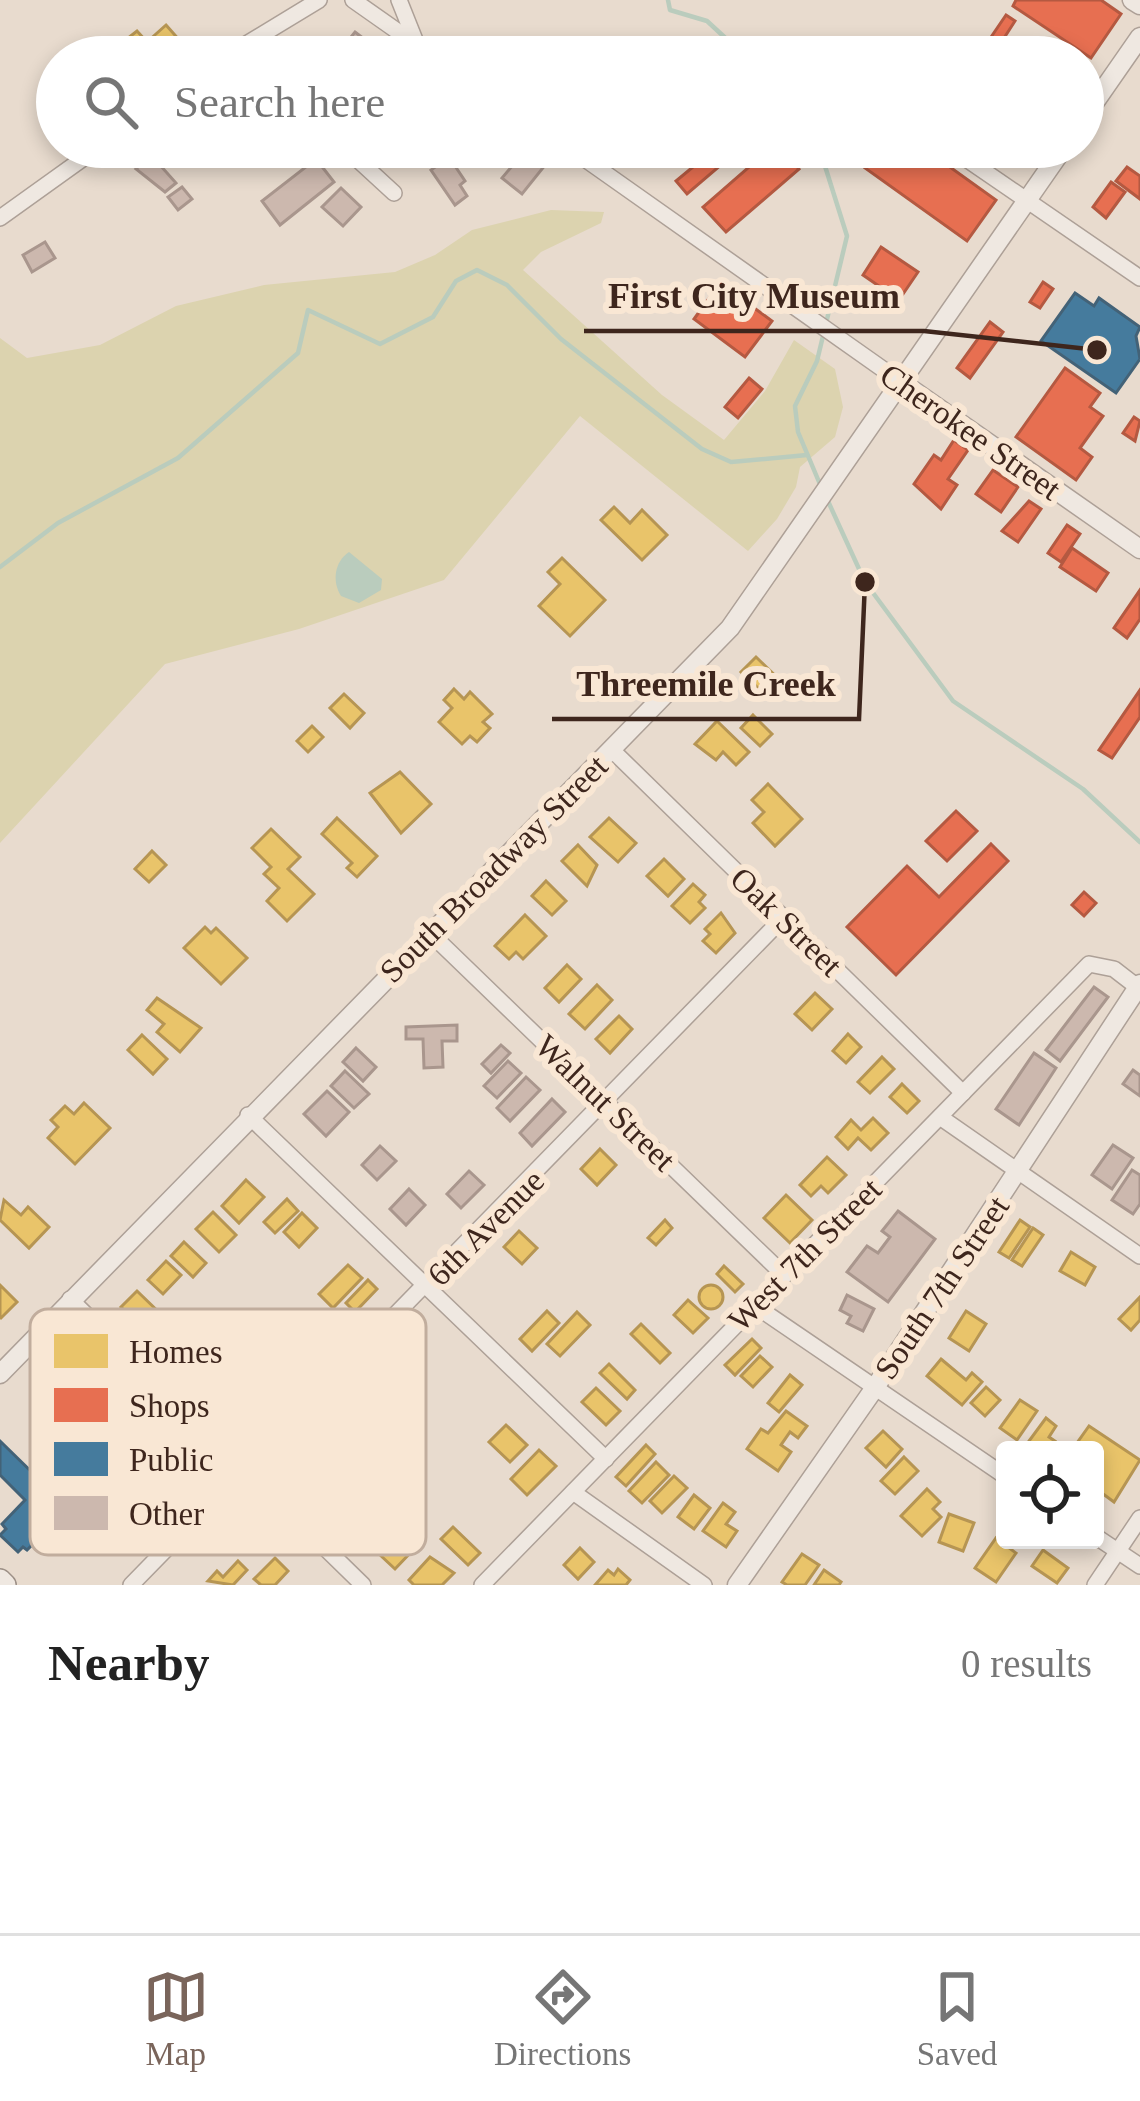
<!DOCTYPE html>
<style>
:root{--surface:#fff;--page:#f2f2f2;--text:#222;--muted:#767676;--line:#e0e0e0;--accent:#7a655b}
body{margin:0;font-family:"Times New Roman",serif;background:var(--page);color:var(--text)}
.controls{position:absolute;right:36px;bottom:36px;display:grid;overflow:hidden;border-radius:12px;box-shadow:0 6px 18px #0003}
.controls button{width:108px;height:108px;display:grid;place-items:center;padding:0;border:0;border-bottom:3px solid var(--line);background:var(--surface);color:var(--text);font:60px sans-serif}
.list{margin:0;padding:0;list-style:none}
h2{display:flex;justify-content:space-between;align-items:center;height:156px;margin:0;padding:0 48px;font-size:51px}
h2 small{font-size:39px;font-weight:400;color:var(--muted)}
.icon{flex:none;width:66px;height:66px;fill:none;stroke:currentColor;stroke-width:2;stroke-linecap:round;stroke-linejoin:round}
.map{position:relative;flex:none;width:1140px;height:1585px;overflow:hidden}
.search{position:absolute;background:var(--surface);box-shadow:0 6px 18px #0003;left:36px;right:36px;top:36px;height:132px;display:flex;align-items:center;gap:30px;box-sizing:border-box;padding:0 42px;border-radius:66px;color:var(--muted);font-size:45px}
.sheet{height:348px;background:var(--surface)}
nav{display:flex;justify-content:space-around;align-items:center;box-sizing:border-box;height:168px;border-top:3px solid var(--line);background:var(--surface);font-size:33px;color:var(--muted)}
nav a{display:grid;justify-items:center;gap:6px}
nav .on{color:var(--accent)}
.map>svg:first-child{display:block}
</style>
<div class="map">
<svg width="1140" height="1585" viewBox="0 0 1140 1585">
<rect width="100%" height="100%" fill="#e8dbce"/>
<path fill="#dcd3af" d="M551 210 604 212 601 223 541 252 523 270 662 395 724 440 765 391 794 340 835 369 843 407 835 437 800 467 796 487 777 519 748 551 580 416 444 580 299 629 165 664 0 843V338L27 358 100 345 176 306 264 285 395 272 435 255 472 230Z"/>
<path fill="#baccbd" d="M349 552 382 579 381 590 359 603 341 596C332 582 334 562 349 552Z"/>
<g fill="#e9c46a" stroke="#b69553" stroke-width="3">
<path d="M166 25 182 43 166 57 149 44 135 56 123 42 137 31 147 42Z"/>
<path d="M614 507 630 523 642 510 667 535 642 560 601 520Z"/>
<path d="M562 558 605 600 570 636 539 606 560 584 548 572Z"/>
<path d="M756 657 785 685 771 700 741 672Z"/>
<path d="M454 689 464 699 470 692 492 714 483 722 490 728 477 742 470 736 462 744 439 722 452 708 444 700Z"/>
<path d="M344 694 364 713 350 728 330 708Z"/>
<path d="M753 715 772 734 760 746 741 728Z"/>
<path d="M717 721 749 752 736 765 723 752 716 760 695 744Z"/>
<path d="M312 726 323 737 308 752 297 741Z"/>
<path d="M400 772 431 804 401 833 370 793Z"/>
<path d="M768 784 802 819 775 846 753 823 764 812 752 800Z"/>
<path d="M337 818 377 856 357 877 347 868 352 863 322 834Z"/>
<path d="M609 818 636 843 618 862 590 837Z"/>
<path d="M271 829 300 857 288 869 314 894 287 921 267 901 279 888 264 874 271 867 252 848Z"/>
<path d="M578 845 597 865 587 886 562 861Z"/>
<path d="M152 851 166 865 149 882 135 869Z"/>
<path d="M664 859 684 879 668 896 647 876Z"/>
<path d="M546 881 566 901 552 915 532 896Z"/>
<path d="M693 884 705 895 699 902 705 908 690 923 672 906Z"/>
<path d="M721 913 735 933 716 953 703 941 710 934 705 929Z"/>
<path d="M525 915 546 936 523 959 516 952 509 959 495 946Z"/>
<path d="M205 927 211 933 216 928 247 958 221 984 184 948Z"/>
<path d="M567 965 581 979 559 1002 545 988Z"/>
<path d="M597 985 612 1000 585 1029 569 1014Z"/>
<path d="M815 993 832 1009 812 1030 795 1014Z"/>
<path d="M157 998 201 1028 180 1052 157 1032 164 1024 147 1010Z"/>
<path d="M619 1016 632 1029 610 1053 596 1039Z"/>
<path d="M848 1034 861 1047 846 1063 833 1051Z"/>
<path d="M142 1035 167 1059 153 1074 128 1050Z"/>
<path d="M882 1057 894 1069 870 1093 858 1082Z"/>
<path d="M902 1084 919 1101 907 1113 890 1097Z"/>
<path d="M84 1103 110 1128 75 1164 48 1138 58 1127 51 1120 65 1106 74 1114Z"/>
<path d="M873 1118 888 1133 871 1150 858 1138 848 1149 836 1137 851 1120 861 1130Z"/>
<path d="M600 1149 616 1165 597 1185 581 1169Z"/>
<path d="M827 1157 846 1175 828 1193 821 1186 811 1196 800 1185Z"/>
<path d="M246 1180 264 1197 239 1223 222 1206Z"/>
<path d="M786 1195 812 1220 790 1243 764 1218Z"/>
<path d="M287 1199 298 1211 275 1233 264 1222Z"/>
<path d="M4 1200 21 1215 28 1207 49 1227 29 1248 0 1220Z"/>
<path d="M213 1212 236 1235 219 1252 196 1229Z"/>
<path d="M302 1213 317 1228 299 1247 284 1232Z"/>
<path d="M665 1220 672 1228 656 1245 648 1238Z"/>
<path d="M1020 1220 1030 1227 1009 1258 999 1252Z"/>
<path d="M1033 1228 1043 1235 1022 1266 1012 1260Z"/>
<path d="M519 1231 537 1248 522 1264 504 1247Z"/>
<path d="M184 1242 206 1263 193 1277 171 1256Z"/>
<path d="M1071 1252 1095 1267 1085 1285 1060 1271Z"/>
<path d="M166 1261 181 1275 163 1294 148 1280Z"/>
<path d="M348 1265 362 1278 333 1308 319 1294Z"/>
<path d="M724 1266 743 1284 735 1292 717 1274Z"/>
<path d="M368 1280 377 1289 355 1312 346 1303Z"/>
<path d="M0 1285 17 1302 1 1318 0 1317Z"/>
<circle cx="711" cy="1297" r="12"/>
<path d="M137 1291 167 1320 151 1337 121 1307Z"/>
<path d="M1140 1297V1320L1131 1330 1119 1319Z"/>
<path d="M688 1300 708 1318 693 1333 674 1315Z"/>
<path d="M547 1311 559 1323 532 1351 520 1339Z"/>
<path d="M966 1311 986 1324 969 1351 949 1338Z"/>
<path d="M577 1312 590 1325 560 1356 547 1344Z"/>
<path d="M641 1324 670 1353 660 1363 631 1334Z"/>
<path d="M752 1339 761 1348 735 1375 725 1365Z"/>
<path d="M760 1356 772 1367 753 1387 741 1376Z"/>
<path d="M941 1359 966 1380 972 1373 982 1382 962 1405 927 1376Z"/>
<path d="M609 1364 635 1390 627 1399 600 1373Z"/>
<path d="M790 1375 802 1385 779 1412 768 1403Z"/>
<path d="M986 1387 1000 1400 985 1416 971 1403Z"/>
<path d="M596 1388 620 1411 606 1425 582 1402Z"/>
<path d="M1020 1400 1037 1411 1017 1440 1000 1428Z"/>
<path d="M786 1411 807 1426 798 1438 790 1432 781 1445 791 1452 778 1471 747 1449 761 1429 768 1433Z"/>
<path d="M1046 1418 1056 1426 1049 1437 1055 1441 1048 1450H1034L1026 1445Z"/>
<path d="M506 1425 527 1445 510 1462 489 1442Z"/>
<path d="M1089 1426 1140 1460 1114 1502 1095 1488V1450H1072Z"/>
<path d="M883 1431 902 1449 886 1467 866 1448Z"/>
<path d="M646 1445 655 1454 626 1486 616 1477Z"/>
<path d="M539 1450 556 1466 527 1495 511 1479Z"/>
<path d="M904 1457 918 1471 895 1494 881 1481Z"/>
<path d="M656 1462 669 1475 642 1503 629 1491Z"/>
<path d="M674 1476 687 1488 662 1513 650 1501Z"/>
<path d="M927 1489 940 1502 933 1509 941 1517 922 1536 901 1516Z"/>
<path d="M694 1495 710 1508 694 1529 678 1517Z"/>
<path d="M723 1503 735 1512 726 1524 737 1531 726 1547 703 1531Z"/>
<path d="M949 1514 974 1523 963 1551 939 1542Z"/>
<path d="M453 1527 480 1553 468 1565 441 1539Z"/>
<path d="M397 1535 413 1550 395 1569 379 1554Z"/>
<path d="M996 1538 1016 1553 996 1582 975 1568Z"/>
<path d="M580 1548 594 1562 578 1579 564 1565Z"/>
<path d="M1043 1550 1068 1568 1057 1583 1032 1566Z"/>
<path d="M802 1554 819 1565 805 1585H787L782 1582Z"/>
<path d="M430 1557 454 1573 442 1585H414L409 1580Z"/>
<path d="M275 1558 288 1571 275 1585H261L254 1579Z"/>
<path d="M238 1561 247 1570 233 1585 208 1581 217 1571 223 1577Z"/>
<path d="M618 1569 630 1580 626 1585H595L608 1570 614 1575Z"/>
<path d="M824 1570 841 1582 839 1585H814Z"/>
</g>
<g fill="#e76f51" stroke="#b45941" stroke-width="3">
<path d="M1016 0H1101L1121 14 1091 58 1013 6Z"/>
<path d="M1006 15 1015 21 995 52 985 46Z"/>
<path d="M624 41 635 57H600Z"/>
<path d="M717 147H742L687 194 676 181Z"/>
<path d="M772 147H780L799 169 726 232 703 207Z"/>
<path d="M880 147H922L996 200 967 241 865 168Z"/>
<path d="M1127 167 1140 176V199L1116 181Z"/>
<path d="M1111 182 1125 192 1106 218 1093 207Z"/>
<path d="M881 247 918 272 899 300 863 275Z"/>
<path d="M1043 282 1053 289 1040 308 1030 302Z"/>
<path d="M720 283 772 321 745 357 694 319Z"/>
<path d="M990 322 1003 332 970 378 957 368Z"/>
<path d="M1065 368 1100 393 1090 407 1103 416 1080 448 1092 457 1076 480 1016 437Z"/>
<path d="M749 378 762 389 738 418 725 407Z"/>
<path d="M1134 417 1140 421 1135 441 1123 433Z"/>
<path d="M954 440 968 450 948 479 957 485 941 509 914 484 934 455 941 460Z"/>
<path d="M993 470 1018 487 1001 512 976 494Z"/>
<path d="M1029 501 1041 509 1018 542 1002 531Z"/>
<path d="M1067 525 1080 534 1061 562 1048 553Z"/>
<path d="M1072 548 1108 573 1096 591 1060 567Z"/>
<path d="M1140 590V619L1127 638 1114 628Z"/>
<path d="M1140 690V717L1112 758 1099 750Z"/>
<path d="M956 811 977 831 947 861 926 841Z"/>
<path d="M991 844 1008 861 896 975 847 927 907 866 939 897Z"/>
<path d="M1084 892 1096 903 1084 916 1072 905Z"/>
</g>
<g fill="#457b9d" stroke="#436277" stroke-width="3">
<path d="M1075 293 1094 306 1099 298 1140 327 1136 336 1140 359 1116 393 1041 341Z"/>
<path d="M0 1441 42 1482 49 1474 76 1501 27 1550 23 1547 18 1552 0 1535 6 1529 2 1524 25 1500 0 1475Z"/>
</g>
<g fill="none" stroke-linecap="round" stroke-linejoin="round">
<g stroke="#baccbd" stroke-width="4.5">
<path d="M668 0 670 10 707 21 746 57"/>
<path d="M819 147 847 236 817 361 795 406 798 432 822 489"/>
<path d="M827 499 865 582 953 701 1083 789 1140 842"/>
<path d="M0 567 58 523 178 458 298 353 308 310 380 344 433 317 456 281 477 270 507 285 561 339 702 449 731 462 807 455"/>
</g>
</g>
<g fill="#ccb8ae" stroke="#a9968d" stroke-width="3">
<path d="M355 32 372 45 362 57H335Z"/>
<path d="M491 147H525L546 164 522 194 502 178 513 165Z"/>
<path d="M151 155 176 183 165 192 136 169Z"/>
<path d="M449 157 465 181 460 185 467 196 455 205 431 170Z"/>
<path d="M316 159 334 182 280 225 262 201Z"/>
<path d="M182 187 192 199 178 210 168 197Z"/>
<path d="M341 188 361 207 343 226 322 207Z"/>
<path d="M45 242 55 258 32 272 23 255Z"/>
<path d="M1094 987 1108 997 1060 1061 1046 1050Z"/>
<path d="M457 1025V1041H442L443 1067 424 1068 423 1039H406V1027Z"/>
<path d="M501 1045 510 1053 491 1073 482 1064Z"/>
<path d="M356 1048 376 1067 363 1081 343 1062Z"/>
<path d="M1034 1053 1056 1068 1019 1125 996 1109Z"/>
<path d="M508 1061 521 1073 497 1098 484 1086Z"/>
<path d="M1133 1070 1140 1075V1096L1123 1084Z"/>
<path d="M345 1071 369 1094 354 1108 331 1086Z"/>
<path d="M526 1077 540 1090 510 1121 497 1108Z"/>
<path d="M327 1091 349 1112 326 1136 304 1114Z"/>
<path d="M552 1099 565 1112 532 1146 520 1133Z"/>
<path d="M1113 1145 1133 1158 1112 1189 1092 1175Z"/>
<path d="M380 1146 396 1161 377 1180 362 1165Z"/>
<path d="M1132 1170 1140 1175V1204L1133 1214 1112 1200Z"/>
<path d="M469 1171 484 1185 461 1208 447 1194Z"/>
<path d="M409 1189 425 1205 406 1225 390 1209Z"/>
<path d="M898 1211 935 1239 888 1302 847 1272 867 1246 878 1253 890 1237 882 1231Z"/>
<path d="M847 1295 874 1309 863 1331 847 1323 851 1316 840 1310Z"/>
</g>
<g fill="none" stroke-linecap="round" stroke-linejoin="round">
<g stroke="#ada097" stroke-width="18">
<g id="minor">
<path d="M353 0 417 45"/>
<path d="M399 0 417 45 435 57"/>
<path d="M225 57 319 0"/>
<path d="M344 147 394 193"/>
<path d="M568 147 901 382"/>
<path d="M949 147 1140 278"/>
<path d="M0 218 99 147"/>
<path d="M611 749 963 1093"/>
<path d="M428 931 784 1275"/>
<path d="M248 1115 606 1459"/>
<path d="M940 1117 1140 1256"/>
<path d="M70 1299 363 1585"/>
<path d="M754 1305 1005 1476"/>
<path d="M573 1492 704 1585"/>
<path d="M1095 1536 1140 1566"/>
<path d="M131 1585 784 917"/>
<path d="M482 1585 1089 964 1114 969 1140 989"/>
<path d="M1095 1585 1140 1518"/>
</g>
</g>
<g stroke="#ada097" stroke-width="21">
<g id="tertiary">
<path d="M1132 0 1140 5"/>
<path d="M1083 119 1140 37"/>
<path d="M901 382 1140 549"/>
<path d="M0 1374 730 628 1064 147"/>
<path d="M737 1585 874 1389 1140 984"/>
</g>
</g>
<g stroke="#9d9087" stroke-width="24">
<path id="secondary" d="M0 1580 5 1585"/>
</g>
<use href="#minor" stroke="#efe8e1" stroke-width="15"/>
<use href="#tertiary" stroke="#efe8e1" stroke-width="18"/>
<use href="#secondary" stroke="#efe8e1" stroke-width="21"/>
</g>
<g text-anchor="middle" stroke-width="12" stroke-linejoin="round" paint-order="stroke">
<g font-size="33" fill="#3e261d" stroke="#f9e7d4">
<text transform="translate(971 431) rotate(35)" y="12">Cherokee Street</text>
<text transform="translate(493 868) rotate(-45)" y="12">South Broadway Street</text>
<text transform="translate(787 921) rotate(44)" y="12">Oak Street</text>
<text transform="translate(606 1102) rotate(44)" y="12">Walnut Street</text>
<text transform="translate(485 1227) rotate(-45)" y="12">6th Avenue</text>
<text transform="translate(804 1254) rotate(-45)" y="12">West 7th Street</text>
<text transform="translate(941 1287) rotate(-56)" y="12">South 7th Street</text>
</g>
</g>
<rect x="30" y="1309" width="396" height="246" rx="18" fill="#f9e7d4" stroke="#c1ad9d" stroke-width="3"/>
<rect x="54" y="1334" width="54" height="34" fill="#e9c46a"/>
<rect x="54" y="1388" width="54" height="34" fill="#e76f51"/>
<rect x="54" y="1442" width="54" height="34" fill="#457b9d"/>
<rect x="54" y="1496" width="54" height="34" fill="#ccb8ae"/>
<g font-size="33" fill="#3e261d">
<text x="129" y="1363">Homes</text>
<text x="129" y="1417">Shops</text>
<text x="129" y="1471">Public</text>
<text x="129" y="1525">Other</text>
</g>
<path fill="none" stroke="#3e261d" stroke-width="4.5" d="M1097 350L924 331H584M865 582L859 719H552"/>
<g fill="#3e261d" stroke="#f9e7d4" stroke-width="4.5">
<circle cx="1097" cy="350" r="12"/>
<circle cx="865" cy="582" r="12"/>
</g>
<g font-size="36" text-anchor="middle" font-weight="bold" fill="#3e261d" stroke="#f9e7d4" stroke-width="12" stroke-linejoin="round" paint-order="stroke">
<text x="754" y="308">First City Museum</text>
<text x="706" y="696">Threemile Creek</text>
</g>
</svg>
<div class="controls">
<button><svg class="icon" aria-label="locate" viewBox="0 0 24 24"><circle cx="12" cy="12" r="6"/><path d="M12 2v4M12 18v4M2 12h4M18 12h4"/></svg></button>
</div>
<div class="search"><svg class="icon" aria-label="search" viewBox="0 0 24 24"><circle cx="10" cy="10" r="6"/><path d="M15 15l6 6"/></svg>Search here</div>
</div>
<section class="sheet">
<h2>Nearby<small>0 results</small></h2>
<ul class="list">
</ul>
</section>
<nav>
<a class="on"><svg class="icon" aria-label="map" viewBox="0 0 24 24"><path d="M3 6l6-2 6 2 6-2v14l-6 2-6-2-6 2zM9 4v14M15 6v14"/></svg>Map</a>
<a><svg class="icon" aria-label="directions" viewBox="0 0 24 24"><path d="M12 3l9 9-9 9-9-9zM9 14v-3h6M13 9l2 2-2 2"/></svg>Directions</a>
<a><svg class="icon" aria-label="saved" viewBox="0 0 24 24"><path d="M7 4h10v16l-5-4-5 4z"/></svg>Saved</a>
</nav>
